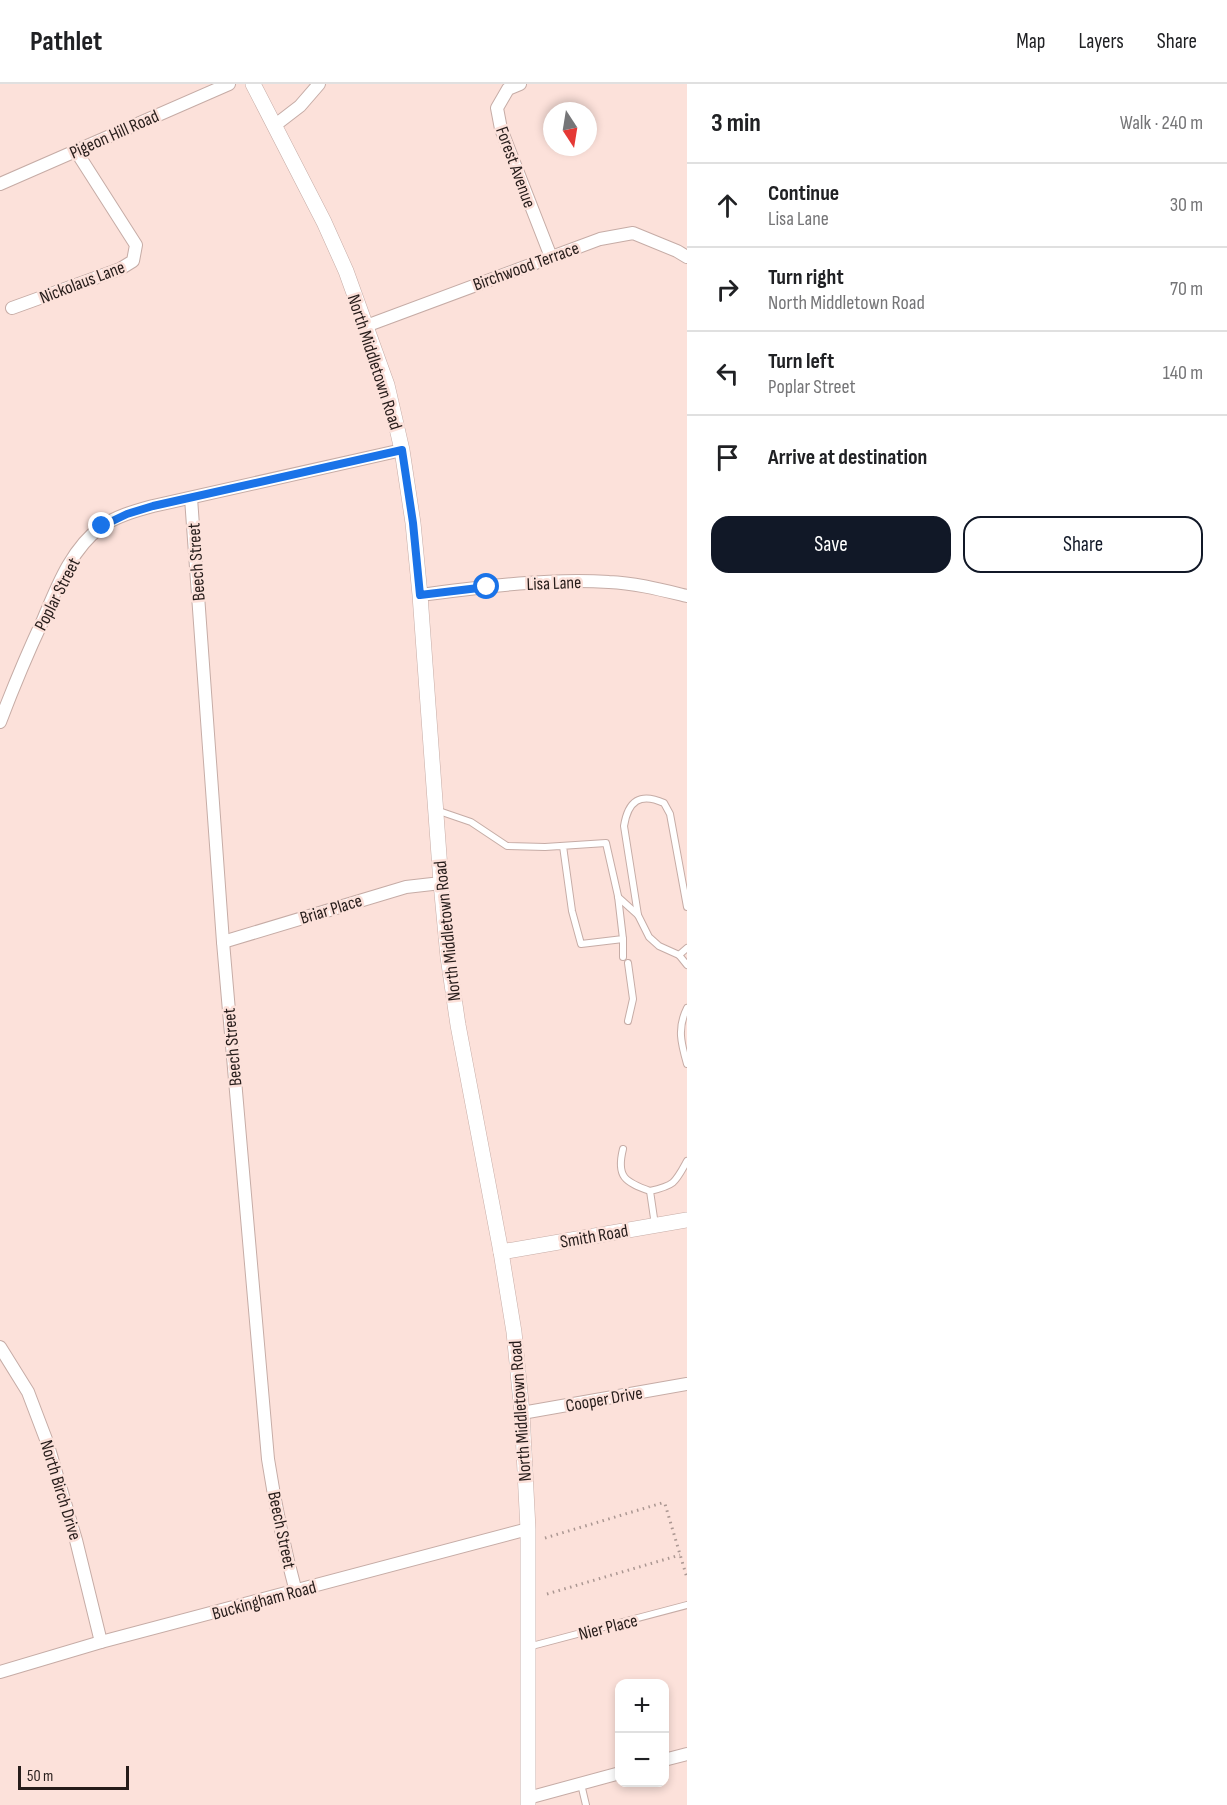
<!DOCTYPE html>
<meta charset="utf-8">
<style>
:root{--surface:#fff;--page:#f2f2f2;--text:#202124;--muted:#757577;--line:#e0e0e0;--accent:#111827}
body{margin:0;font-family:"Sofia Sans Condensed",sans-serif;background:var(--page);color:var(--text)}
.controls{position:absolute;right:18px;bottom:18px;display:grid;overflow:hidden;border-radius:12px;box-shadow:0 3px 9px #0003}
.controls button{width:54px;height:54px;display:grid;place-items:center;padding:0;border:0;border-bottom:2px solid var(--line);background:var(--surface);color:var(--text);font:30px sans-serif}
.compass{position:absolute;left:543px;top:18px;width:54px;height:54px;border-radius:50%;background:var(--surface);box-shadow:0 3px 9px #0003;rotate:168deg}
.scale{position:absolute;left:18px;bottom:15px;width:111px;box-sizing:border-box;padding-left:6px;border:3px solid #261c1a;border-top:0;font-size:16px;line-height:21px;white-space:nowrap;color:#261c1a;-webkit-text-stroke:4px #fce1da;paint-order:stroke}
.stop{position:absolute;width:18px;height:18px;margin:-14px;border:4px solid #1a73e8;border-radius:50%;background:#fff}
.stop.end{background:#1a73e8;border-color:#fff;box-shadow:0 2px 6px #0008}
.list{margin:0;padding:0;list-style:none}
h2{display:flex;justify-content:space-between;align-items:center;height:78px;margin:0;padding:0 24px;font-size:26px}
h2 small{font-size:20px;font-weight:400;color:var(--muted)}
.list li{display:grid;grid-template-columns:39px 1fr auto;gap:18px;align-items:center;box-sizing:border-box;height:84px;padding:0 24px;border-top:2px solid var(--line)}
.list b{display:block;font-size:22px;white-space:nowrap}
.list p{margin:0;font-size:20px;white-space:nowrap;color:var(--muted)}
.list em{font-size:20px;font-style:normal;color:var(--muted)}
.actions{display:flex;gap:12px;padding:18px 24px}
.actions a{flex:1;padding:14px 0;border:2px solid var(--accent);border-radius:18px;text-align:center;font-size:21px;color:var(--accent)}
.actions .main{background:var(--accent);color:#fff}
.icon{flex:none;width:33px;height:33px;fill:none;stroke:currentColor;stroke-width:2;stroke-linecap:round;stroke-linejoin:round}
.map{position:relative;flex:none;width:687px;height:1721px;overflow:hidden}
header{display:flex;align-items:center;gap:36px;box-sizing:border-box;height:84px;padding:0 30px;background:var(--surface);border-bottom:2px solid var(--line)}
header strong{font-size:28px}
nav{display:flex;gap:33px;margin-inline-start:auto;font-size:21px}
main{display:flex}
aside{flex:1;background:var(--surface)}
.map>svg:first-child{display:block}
</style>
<header>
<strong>Pathlet</strong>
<nav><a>Map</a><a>Layers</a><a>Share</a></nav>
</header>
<main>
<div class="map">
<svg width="687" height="1721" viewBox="0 0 687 1721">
<rect width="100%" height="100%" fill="#fce1da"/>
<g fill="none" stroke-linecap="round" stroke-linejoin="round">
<g stroke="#c6aca6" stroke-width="8">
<g id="service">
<path d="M436 726 471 738 507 762 545 763 606 759 618 812 623 855 581 860 572 827 563 762"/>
<path d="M618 813 638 831 649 853 659 862 679 871 687 881"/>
<path d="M638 831 624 742C628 717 640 708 664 719L670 730 687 823"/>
<path d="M623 855V873"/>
<path d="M679 871 687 864"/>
<path d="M687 924C677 944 681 959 687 980"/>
<path d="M628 937 633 915 628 879"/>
<path d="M623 1065C616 1093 625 1098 650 1107"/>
<path d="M655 1141 650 1107C675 1101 675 1099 687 1077"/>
<path d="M528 1563 687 1521"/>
<path d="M581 1700 586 1721"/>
</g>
</g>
<g stroke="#c6aca6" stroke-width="14">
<g id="minor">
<path d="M520 0 508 5 497 24 501 45 551 173"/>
<path d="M274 42 300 22 319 0"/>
<path d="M0 100 229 0"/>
<path d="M12 224 120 185 133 177 136 161 76 67"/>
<path d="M366 242 600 155 633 149 677 167 687 173"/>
<path d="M191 414 223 858 268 1375C275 1420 284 1464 296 1508"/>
<path d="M420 511C482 503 546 494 609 498 635 499 662 506 687 512"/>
<path d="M0 638C13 604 27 570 43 536 57 503 71 465 101 443 116 432 135 427 153 422L402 366"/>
<path d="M223 858 406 803 441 799"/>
<path d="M0 1263 28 1308 47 1358 76 1456 101 1558"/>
<path d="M522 1329 687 1300"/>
<path d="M0 1588 101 1558 528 1445"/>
<path d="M664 1676 687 1670"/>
<path d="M528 1714 620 1689"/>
</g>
</g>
<g stroke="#c6aca6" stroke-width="16">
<g id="tertiary">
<path d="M253 0 324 138 346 187 387 301 402 366 413 439 420 511 441 799 448 873 458 941 501 1168 514 1248 522 1329 528 1445V1721"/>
<path d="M501 1168 687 1136"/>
</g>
</g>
<g stroke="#ab9792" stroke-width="3" stroke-dasharray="1.5 4.5" stroke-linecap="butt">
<path d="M545 1454 662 1419 665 1420 687 1494"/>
<path d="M547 1510 680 1471"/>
</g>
<use href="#service" stroke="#fff" stroke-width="6"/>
<use href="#minor" stroke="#fff" stroke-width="12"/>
<use href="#tertiary" stroke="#fff" stroke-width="15"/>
</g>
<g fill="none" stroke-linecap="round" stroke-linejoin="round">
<path stroke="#1a73e8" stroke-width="8" d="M102 442 127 430 153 422 402 366 413 439 420 511 487 503"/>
</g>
<g text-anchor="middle" stroke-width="5" stroke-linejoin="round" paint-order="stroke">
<g font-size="18" fill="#261c1a" stroke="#fce1da">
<text transform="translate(114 50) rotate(-24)" y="6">Pigeon Hill Road</text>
<text transform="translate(516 83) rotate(70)" y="6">Forest Avenue</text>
<text transform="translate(526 182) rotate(-20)" y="6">Birchwood Terrace</text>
<text transform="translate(82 198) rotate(-21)" y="6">Nickolaus Lane</text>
<text transform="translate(375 278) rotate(72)" y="6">North Middletown Road</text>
<text transform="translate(196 478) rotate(-94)" y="6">Beech Street</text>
<text transform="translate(554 499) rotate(-2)" y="6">Lisa Lane</text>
<text transform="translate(57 510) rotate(-63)" y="6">Poplar Street</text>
<text transform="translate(331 825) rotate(-17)" y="6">Briar Place</text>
<text transform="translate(447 847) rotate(-96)" y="6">North Middletown Road</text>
<text transform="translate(232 963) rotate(-95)" y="6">Beech Street</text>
<text transform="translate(594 1152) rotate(-10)" y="6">Smith Road</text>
<text transform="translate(604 1315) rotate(-10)" y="6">Cooper Drive</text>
<text transform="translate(520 1327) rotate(-94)" y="6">North Middletown Road</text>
<text transform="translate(61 1406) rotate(73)" y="6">North Birch Drive</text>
<text transform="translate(282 1446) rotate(78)" y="6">Beech Street</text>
<text transform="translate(264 1516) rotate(-15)" y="6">Buckingham Road</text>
<text transform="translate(608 1543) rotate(-14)" y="6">Nier Place</text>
</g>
</g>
</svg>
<div class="controls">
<button>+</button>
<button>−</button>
</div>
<svg class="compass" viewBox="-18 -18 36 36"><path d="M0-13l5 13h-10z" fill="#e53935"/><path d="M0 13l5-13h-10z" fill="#757577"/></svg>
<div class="scale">50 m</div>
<div class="stop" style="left:487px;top:503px"></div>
<div class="stop end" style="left:102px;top:442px"></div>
</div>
<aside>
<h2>3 min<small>Walk · 240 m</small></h2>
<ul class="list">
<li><svg class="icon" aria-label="ahead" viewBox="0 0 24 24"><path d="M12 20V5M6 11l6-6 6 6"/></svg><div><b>Continue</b><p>Lisa Lane</p></div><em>30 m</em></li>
<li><svg class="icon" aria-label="right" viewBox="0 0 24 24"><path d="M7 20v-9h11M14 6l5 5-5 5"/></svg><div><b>Turn right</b><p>North Middletown Road</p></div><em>70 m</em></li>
<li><svg class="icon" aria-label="left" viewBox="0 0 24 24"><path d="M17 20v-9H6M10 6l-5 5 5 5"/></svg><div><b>Turn left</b><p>Poplar Street</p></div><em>140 m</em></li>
<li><svg class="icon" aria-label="arrive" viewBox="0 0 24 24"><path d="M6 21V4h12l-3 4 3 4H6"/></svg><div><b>Arrive at destination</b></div></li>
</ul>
<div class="actions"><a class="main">Save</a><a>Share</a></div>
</aside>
</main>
